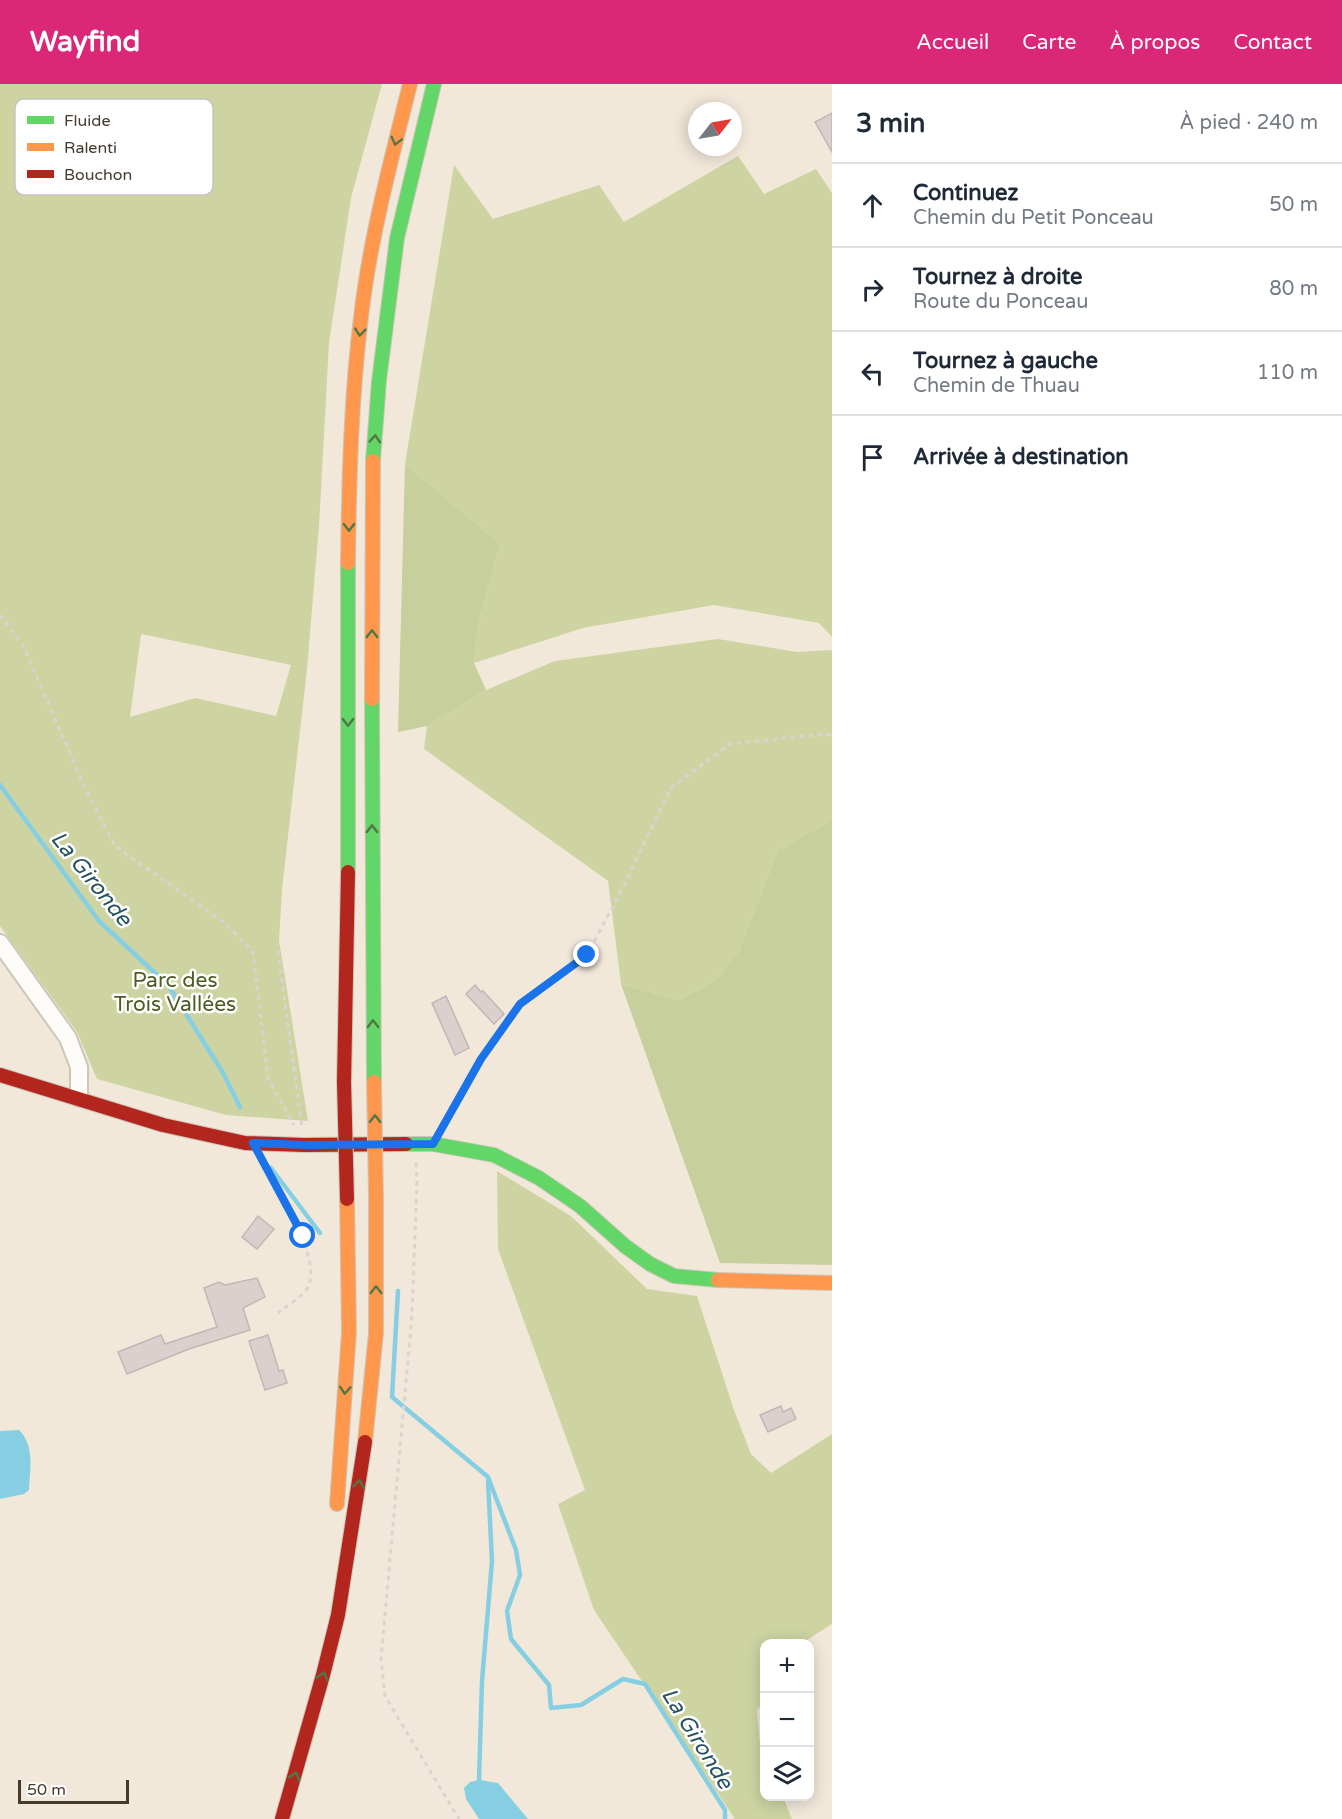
<!DOCTYPE html>
<html lang="fr">
<meta charset="utf-8">
<style>
:root{--surface:#fff;--page:#f6f6f7;--text:#1f2937;--muted:#747a83;--line:#e0e1e3;--accent:#db2777}
body{margin:0;font-family:"Varela Round",sans-serif;background:var(--page);color:var(--text)}
.controls{position:absolute;right:18px;bottom:18px;display:grid;overflow:hidden;border-radius:12px;box-shadow:0 3px 15px #0003}
.controls button{width:54px;height:54px;display:grid;place-items:center;padding:0;border:0;border-bottom:2px solid var(--line);background:var(--surface);color:var(--text);font:30px sans-serif}
.compass{position:absolute;left:688px;top:18px;width:54px;height:54px;border-radius:50%;background:var(--surface);box-shadow:0 3px 15px #0003;rotate:59deg}
.scale{position:absolute;left:18px;bottom:15px;width:111px;box-sizing:border-box;padding-left:6px;border:3px solid #443a2e;border-top:0;font-size:16px;line-height:21px;white-space:nowrap;color:#443a2e;-webkit-text-stroke:4px #fff;paint-order:stroke}
.stop{position:absolute;width:18px;height:18px;margin:-14px;border:4px solid #1a73e8;border-radius:50%;background:#fff}
.stop.end{background:#1a73e8;border-color:#fff;box-shadow:0 2px 6px #0008}
.list{margin:0;padding:0;list-style:none}
h2{display:flex;justify-content:space-between;align-items:center;height:78px;margin:0;padding:0 24px;font-size:26px}
h2 small{font-size:20px;font-weight:400;color:var(--muted)}
.list li{display:grid;grid-template-columns:39px 1fr auto;gap:18px;align-items:center;box-sizing:border-box;height:84px;padding:0 24px;border-top:2px solid var(--line)}
.list b{display:block;font-size:22px;white-space:nowrap}
.list p{margin:0;font-size:20px;white-space:nowrap;color:var(--muted)}
.list em{font-size:20px;font-style:normal;color:var(--muted)}
.icon{flex:none;width:33px;height:33px;fill:none;stroke:currentColor;stroke-width:2;stroke-linecap:round;stroke-linejoin:round}
.map{position:relative;flex:none;width:832px;height:1735px;overflow:hidden}
header{display:flex;align-items:center;gap:36px;box-sizing:border-box;height:84px;padding:0 30px;background:var(--accent);color:#fff}
header strong{font-size:28px}
nav{display:flex;gap:33px;margin-inline-start:auto;font-size:21px}
main{display:flex}
aside{flex:1;background:var(--surface)}
.map>svg:first-child{display:block}
</style>
<header>
<strong>Wayfind</strong>
<nav><a>Accueil</a><a>Carte</a><a>À propos</a><a>Contact</a></nav>
</header>
<main>
<div class="map">
<svg width="832" height="1735" viewBox="0 0 832 1735">
<rect width="100%" height="100%" fill="#f2e8da"/>
<g fill="#cdd4a2" fill-rule="evenodd">
<path d="M0 0H382L351 114 329 259 319 442 307 585 282 805 279 856 308 1037 226 1031 97 995 77 948 0 842ZM141 550 291 581 276 632 195 614 130 633Z"/>
<path d="M738 72 764 110 816 85 832 109V553L819 539 714 521 583 544 474 579 478 540 500 460 405 380 454 81 493 135 599 101 624 138Z"/>
<path d="M718 555 797 568 832 566V736L778 766 739 867 715 897 678 916 621 900 608 797 424 665 427 642 486 606 555 577Z"/>
<path d="M497 1087 571 1132 647 1205 697 1212 734 1326 751 1370 771 1389 832 1350V1540L802 1559 764 1560V1619L757 1626 760 1660 764 1670V1712L783 1713 792 1735H734L733 1732 594 1526 558 1420 585 1406 498 1165Z"/>
</g>
<g fill="#c7cf9c">
<path d="M405 380 500 460 478 540 474 579 486 606 427 642 398 648Z"/>
<path d="M832 736V1181L720 1179 621 900 678 916 715 897 739 867 778 766Z"/>
</g>
<g fill="#86cfe2">
<path d="M19 1346C35 1362 30 1385 29 1406L24 1410 0 1415V1347Z"/>
<path d="M479 1696 498 1699 528 1735H479L466 1715 464 1704 470 1698Z"/>
</g>
<g fill="none" stroke-linecap="round" stroke-linejoin="round">
<g stroke="#86cfe2" stroke-width="4.5">
<path d="M0 701 99 837 168 901 223 989 240 1023"/>
<path d="M271 1084 320 1149"/>
<path d="M398 1207 392 1313 488 1393 516 1466 520 1491 507 1527 511 1555 549 1601 551 1624 581 1621 623 1595 645 1600 725 1726V1735"/>
<path d="M481 1699 479 1696 482 1597 492 1477 488 1397"/>
</g>
</g>
<g fill="#dad0ce" stroke="#c2b7b6" stroke-width="1.5">
<path d="M832 29V68L815 38Z"/>
<path d="M475 901 481 908 483 907 504 930 494 940 466 910Z"/>
<path d="M446 912 469 964 455 971 432 919Z"/>
<path d="M258 1132 274 1145 257 1165 242 1153Z"/>
<path d="M257 1194 265 1213 243 1224 250 1246 189 1265 127 1290 118 1268 161 1251 165 1260 217 1243 204 1204 219 1198 225 1201Z"/>
<path d="M268 1251 279 1287 283 1286 287 1299 265 1306 249 1257Z"/>
<path d="M781 1322 783 1328 791 1324 796 1335 768 1348 760 1331Z"/>
</g>
<g fill="none" stroke-linecap="round" stroke-linejoin="round">
<g stroke="#cec5b9" stroke-width="20">
<path id="street" d="M0 859 68 954 79 983V1014"/>
</g>
<g stroke="#cec5b9" stroke-width="16">
<g id="fast">
<path d="M373 377 379 297 397 154 434 0"/>
<path d="M372 615 374 998"/>
<path d="M348 788V479"/>
<path d="M406 1060H433L494 1071 539 1094 580 1122 625 1162 650 1180 674 1192 718 1196"/>
</g>
</g>
<g stroke="#cec5b9" stroke-width="16">
<g id="slow">
<path d="M348 479C349 397 351 314 361 233 370 154 391 77 410 0"/>
<path d="M372 615 373 377"/>
<path d="M718 1196 832 1199"/>
<path d="M365 1358 376 1249V1113"/>
<path d="M337 1420 349 1248 347 1115"/>
</g>
</g>
<g stroke="#cec5b9" stroke-width="16">
<g id="jam">
<path d="M0 991 163 1041 245 1059 304 1061 406 1060"/>
<path d="M344 998 348 788"/>
<path d="M282 1735 323 1591 338 1531 365 1358"/>
</g>
</g>
<g stroke="#d8d4d0" stroke-width="3" stroke-dasharray="4.5 4.5" stroke-linecap="butt">
<path d="M0 531 23 561 82 697 115 762 225 839 253 868 268 994 294 1041"/>
<path d="M278 867 302 1044"/>
<path d="M443 1042 481 975 520 920 587 871 624 801 671 704 730 660 824 650 832 651"/>
<path d="M264 1079C278 1104 324 1178 307 1205 304 1211 284 1224 278 1229"/>
<path d="M416 1079 417 1096 412 1231 381 1575 385 1612 459 1735"/>
</g>
<use href="#street" stroke="#fdfcf9" stroke-width="16"/>
<use href="#fast" stroke="#63d668" stroke-width="14"/>
<use href="#slow" stroke="#ff974d" stroke-width="14"/>
<use href="#jam" stroke="#b3261e" stroke-width="14"/>
<g stroke="#cec8c0" stroke-width="16" stroke-linecap="butt">
<path id="slow-bridge" d="M374 998 376 1113"/>
</g>
<g stroke="#cec8c0" stroke-width="16" stroke-linecap="butt">
<path id="jam-bridge" d="M344 998 347 1115"/>
</g>
<use href="#slow-bridge" stroke="#ff974d" stroke-width="14"/>
<use href="#jam-bridge" stroke="#b3261e" stroke-width="14"/>
</g>
<defs><path id="oneway-chevron" d="M-2-3.5L2.5 0L-2 3.5" fill="none" stroke-width="1.6" stroke-linecap="round" stroke-linejoin="round" transform="scale(1.5)"/></defs>
<g stroke="#507845">
<use href="#oneway-chevron" transform="translate(396 57) rotate(104)"/>
<use href="#oneway-chevron" transform="translate(360 248) rotate(96)"/>
<use href="#oneway-chevron" transform="translate(375 355) rotate(-86)"/>
<use href="#oneway-chevron" transform="translate(349 443) rotate(90)"/>
<use href="#oneway-chevron" transform="translate(372 550) rotate(-90)"/>
<use href="#oneway-chevron" transform="translate(348 638) rotate(90)"/>
<use href="#oneway-chevron" transform="translate(372 745) rotate(-90)"/>
<use href="#oneway-chevron" transform="translate(373 940) rotate(-90)"/>
<use href="#oneway-chevron" transform="translate(375 1035) rotate(-91)"/>
<use href="#oneway-chevron" transform="translate(376 1206) rotate(-90)"/>
<use href="#oneway-chevron" transform="translate(345 1306) rotate(94)"/>
<use href="#oneway-chevron" transform="translate(359 1400) rotate(-82)"/>
<use href="#oneway-chevron" transform="translate(323 1592) rotate(-75)"/>
<use href="#oneway-chevron" transform="translate(295 1692) rotate(-73)"/>
</g>
<g fill="none" stroke-linecap="round" stroke-linejoin="round">
<path stroke="#1a73e8" stroke-width="8" d="M303 1152 253 1059 304 1061 433 1060 481 975 520 920 587 871"/>
</g>
<g text-anchor="middle" stroke-width="5" stroke-linejoin="round" paint-order="stroke">
<g font-size="21" fill="#4d5c23" stroke="#fff">
<text x="175" y="903">Parc des<tspan x="175" dy="24">Trois Vallées</tspan></text>
</g>
<g font-size="22" font-style="italic" fill="#255362" stroke="#fff">
<text transform="translate(92 794) rotate(51)" y="8">La Gironde</text>
<text transform="translate(698 1654) rotate(58)" y="8">La Gironde</text>
</g>
</g>
<rect x="15" y="15" width="198" height="96" rx="9" fill="#fff" stroke="#c7c4c0" stroke-width="1.5"/>
<rect x="27" y="32" width="27" height="8" fill="#63d668"/>
<rect x="27" y="59" width="27" height="8" fill="#ff974d"/>
<rect x="27" y="86" width="27" height="8" fill="#b3261e"/>
<g font-size="16" fill="#443a2e">
<text x="64" y="42">Fluide</text>
<text x="64" y="69">Ralenti</text>
<text x="64" y="96">Bouchon</text>
</g>
</svg>
<div class="controls">
<button>+</button>
<button>−</button>
<button><svg class="icon" aria-label="layers" viewBox="0 0 24 24"><path d="M12 4l9 5-9 5-9-5zM3 14l9 5 9-5"/></svg></button>
</div>
<svg class="compass" viewBox="-18 -18 36 36"><path d="M0-13l5 13h-10z" fill="#e53935"/><path d="M0 13l5-13h-10z" fill="#747a83"/></svg>
<div class="scale">50 m</div>
<div class="stop" style="left:303px;top:1152px"></div>
<div class="stop end" style="left:587px;top:871px"></div>
</div>
<aside>
<h2>3 min<small>À pied · 240 m</small></h2>
<ul class="list">
<li><svg class="icon" aria-label="ahead" viewBox="0 0 24 24"><path d="M12 20V5M6 11l6-6 6 6"/></svg><div><b>Continuez</b><p>Chemin du Petit Ponceau</p></div><em>50 m</em></li>
<li><svg class="icon" aria-label="right" viewBox="0 0 24 24"><path d="M7 20v-9h11M14 6l5 5-5 5"/></svg><div><b>Tournez à droite</b><p>Route du Ponceau</p></div><em>80 m</em></li>
<li><svg class="icon" aria-label="left" viewBox="0 0 24 24"><path d="M17 20v-9H6M10 6l-5 5 5 5"/></svg><div><b>Tournez à gauche</b><p>Chemin de Thuau</p></div><em>110 m</em></li>
<li><svg class="icon" aria-label="arrive" viewBox="0 0 24 24"><path d="M6 21V4h12l-3 4 3 4H6"/></svg><div><b>Arrivée à destination</b></div></li>
</ul>
</aside>
</main>
